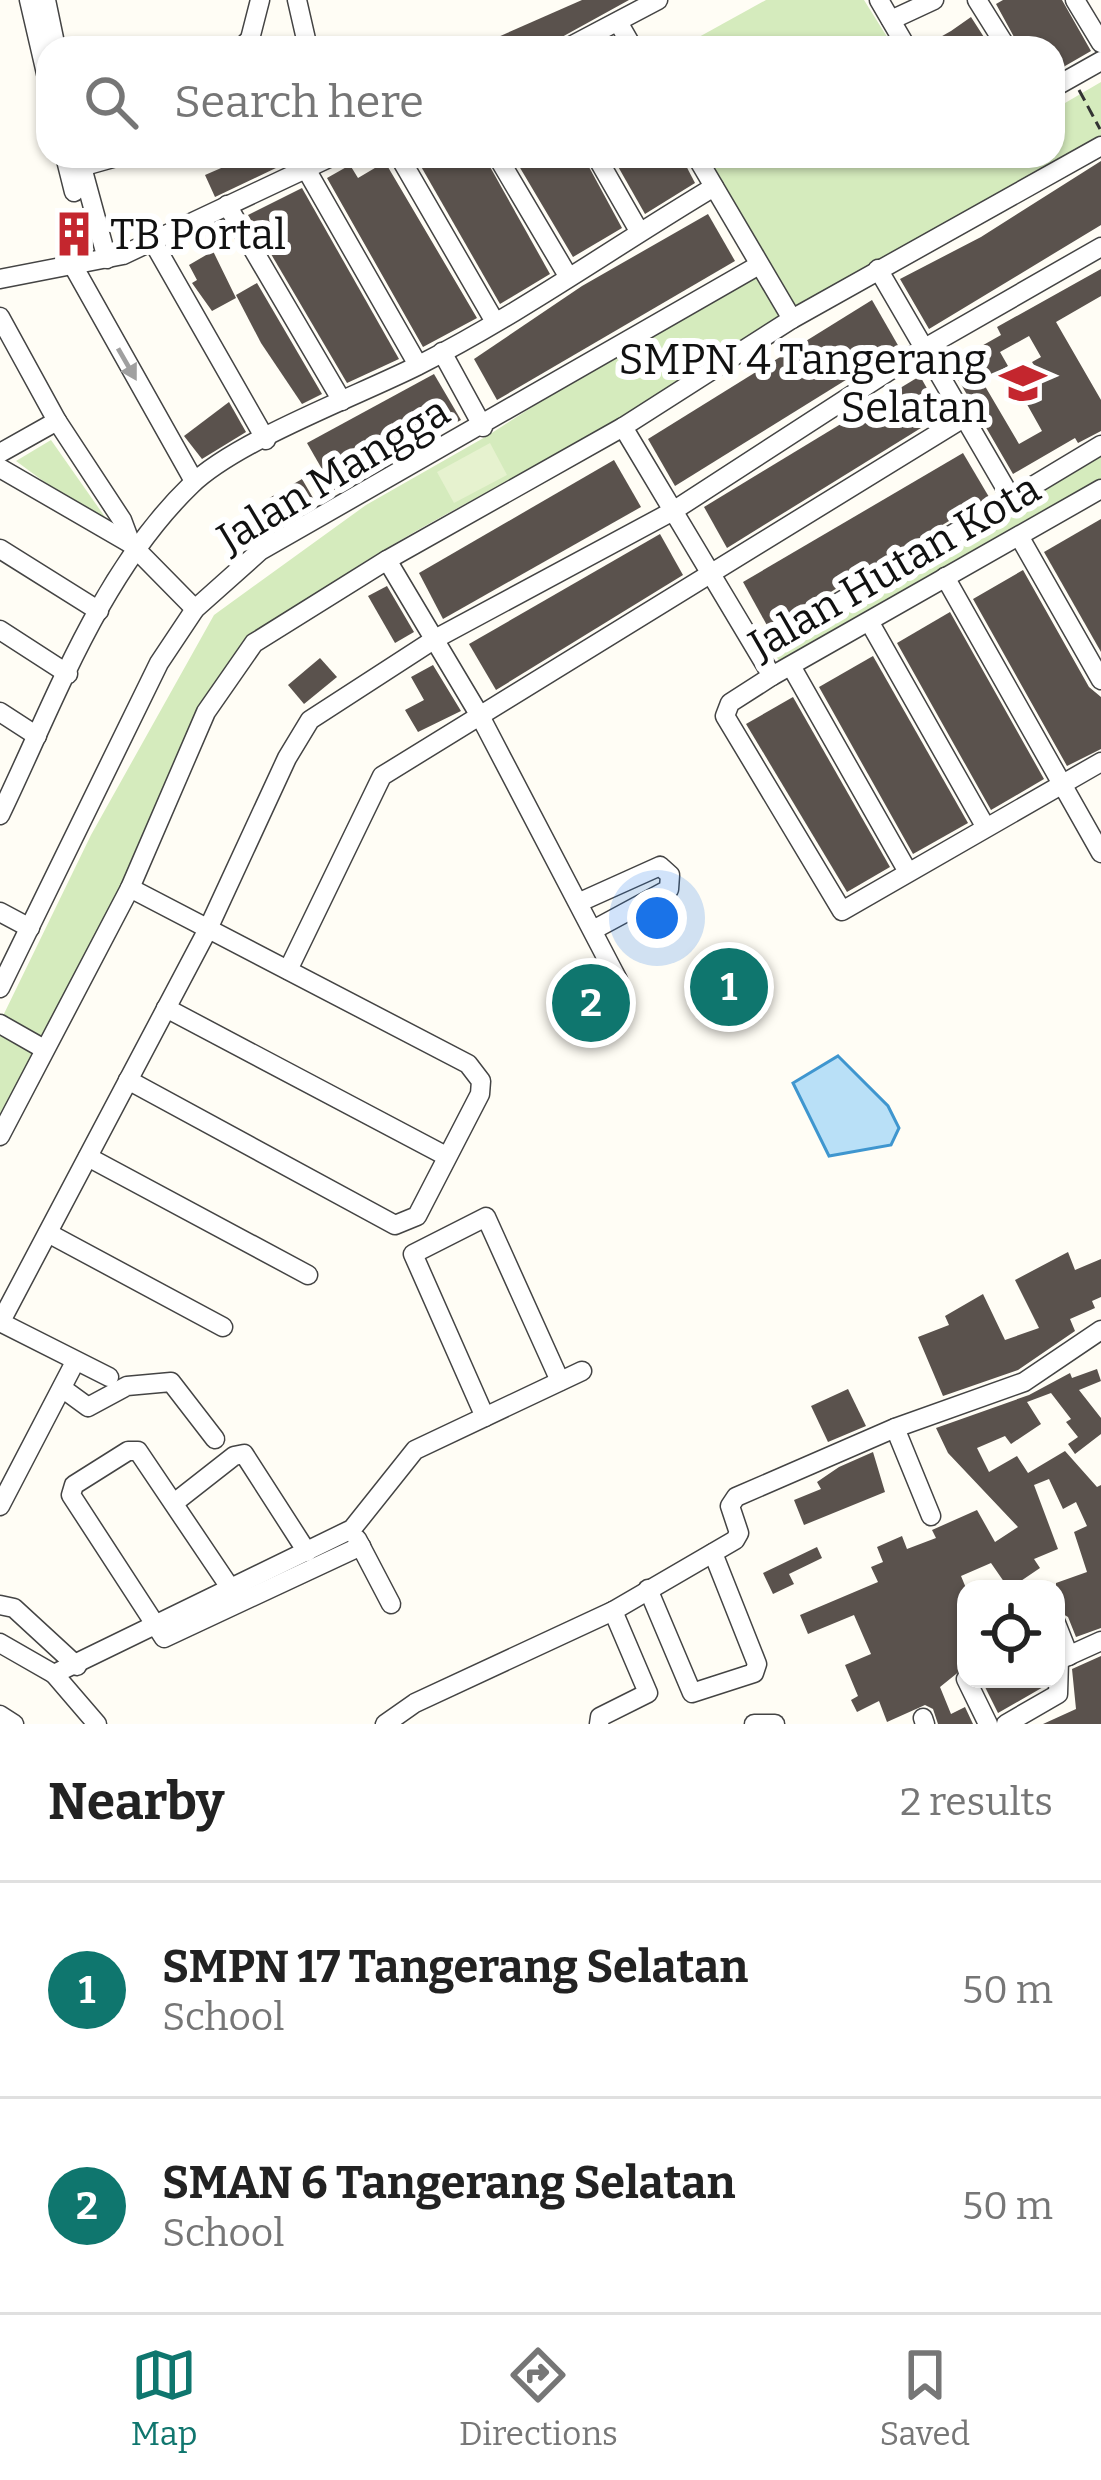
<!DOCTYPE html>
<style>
:root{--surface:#fff;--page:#f2f2f2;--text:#222;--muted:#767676;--line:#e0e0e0;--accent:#0f766e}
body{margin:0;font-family:Bitter,serif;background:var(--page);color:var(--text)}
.controls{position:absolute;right:36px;bottom:36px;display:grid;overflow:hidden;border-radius:24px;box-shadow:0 3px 9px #0004}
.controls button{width:108px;height:108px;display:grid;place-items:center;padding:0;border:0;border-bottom:3px solid var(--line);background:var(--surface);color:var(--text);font:60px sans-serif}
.you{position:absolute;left:657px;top:918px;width:42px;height:42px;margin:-30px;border:9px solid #fff;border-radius:50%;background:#1a73e8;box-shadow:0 0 0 18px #1a73e833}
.badge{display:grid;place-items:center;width:78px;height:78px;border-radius:50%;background:var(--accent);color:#fff;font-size:39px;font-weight:700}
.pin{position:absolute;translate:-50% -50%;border:6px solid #fff;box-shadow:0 3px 12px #0006}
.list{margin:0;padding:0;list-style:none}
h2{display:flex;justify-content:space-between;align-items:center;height:156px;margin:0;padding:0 48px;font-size:51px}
h2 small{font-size:39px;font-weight:400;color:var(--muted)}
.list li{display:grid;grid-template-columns:78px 1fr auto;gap:36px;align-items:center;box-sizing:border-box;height:216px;padding:0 48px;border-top:3px solid var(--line)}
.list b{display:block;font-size:45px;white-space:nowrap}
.list p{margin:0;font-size:39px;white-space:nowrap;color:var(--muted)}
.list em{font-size:39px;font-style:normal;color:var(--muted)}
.icon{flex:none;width:66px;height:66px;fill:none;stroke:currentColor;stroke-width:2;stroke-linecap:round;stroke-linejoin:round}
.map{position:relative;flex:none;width:1101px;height:1724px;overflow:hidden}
.search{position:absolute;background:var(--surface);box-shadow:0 3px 9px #0004;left:36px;right:36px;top:36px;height:132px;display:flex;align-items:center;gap:30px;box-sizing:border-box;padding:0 42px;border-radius:36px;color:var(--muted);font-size:45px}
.sheet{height:588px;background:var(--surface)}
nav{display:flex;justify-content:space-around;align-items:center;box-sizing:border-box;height:168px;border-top:3px solid var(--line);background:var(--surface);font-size:33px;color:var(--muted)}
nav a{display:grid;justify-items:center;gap:6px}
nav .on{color:var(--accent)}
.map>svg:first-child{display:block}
</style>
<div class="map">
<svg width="1101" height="1724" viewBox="0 0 1101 1724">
<rect width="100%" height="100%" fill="#fffdf5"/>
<g fill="#d5ebbd">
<path d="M766 0H864L894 48H679Z"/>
<path d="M1101 82V137C940 228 783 325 623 418 492 494 350 553 238 657L0 1128V1022L91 835 214 615 366 505 487 436 759 261 698 156H1053V110Z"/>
<path d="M51 440 119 537 16 461Z"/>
<path d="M1101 447V493L787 675 771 647Z"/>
</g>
<path fill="#e6f2cf" d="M490 443 507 475 454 503 437 472Z"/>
<path fill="#b9e0f7" stroke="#3f96cf" stroke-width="3" d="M838 1056 888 1106 899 1128 891 1145 829 1156 793 1083Z"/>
<g fill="#5a524d" fill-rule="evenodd">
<path d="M582 0H629L542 48H473Z"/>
<path d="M1003 0H1062L1091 51 1053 73V48H1020L996 4Z"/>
<path d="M971 17 991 48H921L951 31Z"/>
<path d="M249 156H301L215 197 205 175Z"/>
<path d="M415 156H484L550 274 500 304Z"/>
<path d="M513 156H583L622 228 573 257Z"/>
<path d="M612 156H681L695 183 645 214Z"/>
<path d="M1101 161V225L929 329 900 279 981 237Z"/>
<path d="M385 162 477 318 423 347 327 178 350 165 358 178Z"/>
<path d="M302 188 399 359 347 383 248 215Z"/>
<path d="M708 214 735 261 497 400 474 359 582 286Z"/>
<path d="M213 251 236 298 212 311 192 283 197 280 189 265Z"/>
<path d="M1101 269V296L1056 322 1101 400V431L1078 443 1075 438 1013 474 955 374 977 362 971 352 1001 335 997 327ZM1029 336 1041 357 1032 362 1037 370 1015 383 1042 431 1019 444 982 381 1008 366 1000 352Z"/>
<path d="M257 283 322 394 302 404 261 343 236 295Z"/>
<path d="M872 300 899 347 675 486 648 439Z"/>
<path d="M434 374 461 420 334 490 307 443Z"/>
<path d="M920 376 942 415 727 548 704 507Z"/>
<path d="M229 402 246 432 202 459 184 436Z"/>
<path d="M963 453 989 497 769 629 743 582Z"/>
<path d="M614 460 641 507 443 619 419 573Z"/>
<path d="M302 479 316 503 281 523 266 500Z"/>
<path d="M1101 519V652L1044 552Z"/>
<path d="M660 534 683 575 496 690 469 644Z"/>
<path d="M1023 570 1089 687 1101 697V749L1067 766 973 599Z"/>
<path d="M387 586 414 632 395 643 368 596Z"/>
<path d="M950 612 1044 779 991 810 897 643Z"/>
<path d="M873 656 968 823 913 854 819 687Z"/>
<path d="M320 658 337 677 304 704 288 685Z"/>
<path d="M433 665 461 711 418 732 405 710 424 700 411 677Z"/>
<path d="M793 697 890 867 847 892 746 724Z"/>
<path d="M1068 1252 1075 1270 1101 1259V1297L1092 1301 1095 1308 1070 1319 1075 1331 1018 1370 943 1396 918 1337 949 1325 945 1316 983 1294 1005 1340 1039 1328 1015 1280Z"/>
<path d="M1097 1369 1101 1381 1079 1390 1101 1418V1434L1075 1454 1068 1444 1078 1437 1066 1422 1071 1419 1051 1393 1027 1402 1041 1424 1011 1444 1005 1436 977 1448 989 1472 1017 1456 1028 1473 1065 1451 1097 1487 1101 1485V1628L1076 1637 1068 1617 1056 1610V1583L1087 1572 1074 1532 1087 1526 1076 1502 1063 1509 1049 1479 1034 1485 1058 1549 1034 1559 1040 1568 1009 1589 991 1563 961 1576 966 1588V1666L940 1687 951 1714 965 1707 973 1724H938L933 1709 925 1705 887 1722 879 1701 857 1712 851 1700 858 1696 845 1665 871 1654 854 1615 808 1634 800 1615 878 1582 871 1567 883 1562 877 1547 902 1536 907 1549 936 1538 932 1530 977 1510 995 1542 1018 1527 948 1453 936 1428 1029 1395 1070 1373 1072 1378Z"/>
<path d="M848 1389 866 1426 828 1442 811 1406Z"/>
<path d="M873 1452 885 1492 804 1525 794 1500 821 1489 817 1482 839 1467Z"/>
<path d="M817 1547 822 1558 789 1574 794 1584 773 1594 763 1573Z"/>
<path d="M1101 1656V1724H1043L1076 1709 1072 1669Z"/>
<path d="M981 1679H1011L1014 1686 1045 1679V1686L998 1713Z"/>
</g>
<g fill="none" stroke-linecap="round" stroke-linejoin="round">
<g stroke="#444" stroke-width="21">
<g id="minor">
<path d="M29 0 48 82"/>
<path d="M46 0 56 48"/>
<path d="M297 0 308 48"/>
<path d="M879 0 907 48"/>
<path d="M977 0 1007 48"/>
<path d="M1075 0 1101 43"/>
<path d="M891 20 934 0"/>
<path d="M618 22 633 48"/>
<path d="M241 48 250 39 260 0"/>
<path d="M567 48 658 0"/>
<path d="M1053 88 1101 61"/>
<path d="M65 156 74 192"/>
<path d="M79 156 107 259"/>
<path d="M399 156 495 322"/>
<path d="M497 156 568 276"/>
<path d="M596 156 639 231"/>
<path d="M696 156 792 319"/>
<path d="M81 167 120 156"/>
<path d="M306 169 418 365"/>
<path d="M227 205 342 401"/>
<path d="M153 242 266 440"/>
<path d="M71 262 194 481"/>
<path d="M878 269 1010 496"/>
<path d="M0 279 123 255 333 156"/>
<path d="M0 317 57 421 122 520 131 544"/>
<path d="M442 352 483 427"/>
<path d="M623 427 772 676"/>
<path d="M0 453 57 421"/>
<path d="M0 468 131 544 195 609"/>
<path d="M1101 489 772 676 730 703 725 716 842 911 1101 762"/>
<path d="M1019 536 1101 680"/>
<path d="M0 549 99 611"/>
<path d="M387 560 480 716 618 980"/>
<path d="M945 577 1101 853"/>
<path d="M870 623 985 826"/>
<path d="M0 630 68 674"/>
<path d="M758 651 1101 445"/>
<path d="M791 666 908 872"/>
<path d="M0 712 37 736"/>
<path d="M0 815C54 703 100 573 191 485 236 441 357 396 417 366 520 314 615 246 714 187"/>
<path d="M580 902 660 866 670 875 669 889 595 929"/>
<path d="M0 912 30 928"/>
<path d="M288 970 382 776 965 417"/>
<path d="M0 988 159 663 195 609 260 551 759 265"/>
<path d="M166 1008 446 1156"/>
<path d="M0 1024 44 1049"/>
<path d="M128 1080 395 1225 417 1216 480 1094 481 1081 468 1064 130 888"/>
<path d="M0 1136 130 888 206 712 254 643 387 560 623 427 792 319 1101 146"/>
<path d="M88 1157 308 1275"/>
<path d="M48 1233 223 1327"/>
<path d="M0 1322 109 1377"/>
<path d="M0 1323 207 931 287 758 310 720 435 639 673 511 923 349 1101 247"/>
<path d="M62 1388 88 1407 127 1386 171 1382 215 1439"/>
<path d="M485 1417 413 1254 486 1217 560 1381"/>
<path d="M895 1428 931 1516"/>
<path d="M174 1503 234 1456 244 1454 307 1552"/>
<path d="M0 1506 75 1362"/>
<path d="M357 1539 391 1604"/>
<path d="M231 1589 138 1451H128L74 1485 71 1495 164 1638 361 1546"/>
<path d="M648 1589 692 1693 754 1673 757 1664 713 1553"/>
<path d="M0 1605 14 1608 77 1666"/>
<path d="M1056 1623 1069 1656"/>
<path d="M0 1643 54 1674 97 1724"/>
<path d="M54 1674 352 1529 415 1450 582 1371"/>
<path d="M966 1679 988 1724"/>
<path d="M0 1715 14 1724"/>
<path d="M923 1718 925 1724"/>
<path d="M385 1724 415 1703 613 1611 735 1540 739 1533 730 1506 736 1497 895 1428 1024 1382 1101 1330"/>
<path d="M599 1724 600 1717 648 1693 613 1611"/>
<path d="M754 1724H775"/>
<path d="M1006 1724 1058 1694 1059 1660 1101 1641"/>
</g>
</g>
<path stroke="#333" stroke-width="3" stroke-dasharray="12 6" stroke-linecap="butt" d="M1079 90 1100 129"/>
<use href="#minor" stroke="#fff" stroke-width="18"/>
</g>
<defs><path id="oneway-solid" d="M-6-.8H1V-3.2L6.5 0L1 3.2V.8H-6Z" transform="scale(3)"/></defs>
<use fill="#a0a0a0" href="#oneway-solid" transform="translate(127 364) rotate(60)"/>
<defs>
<g id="building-bare" transform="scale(3.6)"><path d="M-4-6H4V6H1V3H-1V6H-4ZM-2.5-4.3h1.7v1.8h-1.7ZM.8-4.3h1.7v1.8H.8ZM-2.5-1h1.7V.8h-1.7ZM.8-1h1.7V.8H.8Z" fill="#c4262e" stroke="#fff" stroke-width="2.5" paint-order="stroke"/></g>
<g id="school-bare" transform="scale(3.6)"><path d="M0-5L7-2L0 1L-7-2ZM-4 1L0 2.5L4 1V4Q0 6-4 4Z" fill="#c4262e" stroke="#fff" stroke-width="2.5" paint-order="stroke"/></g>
</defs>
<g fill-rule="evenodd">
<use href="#building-bare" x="74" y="234"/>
<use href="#school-bare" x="1023" y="383"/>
</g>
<g text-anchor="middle" stroke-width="12" stroke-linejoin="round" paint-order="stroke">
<g font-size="42" fill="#111" stroke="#fff" text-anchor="start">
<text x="110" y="249">TB Portal</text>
<text x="987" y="374" text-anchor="end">SMPN 4 Tangerang<tspan x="987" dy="48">Selatan</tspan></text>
</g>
<g font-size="42" fill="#111" stroke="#fff">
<text transform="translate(333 474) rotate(-31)" y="15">Jalan Mangga</text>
<text transform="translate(894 566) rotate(-30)" y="15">Jalan Hutan Kota</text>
</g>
</g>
</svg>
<div class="controls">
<button><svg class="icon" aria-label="locate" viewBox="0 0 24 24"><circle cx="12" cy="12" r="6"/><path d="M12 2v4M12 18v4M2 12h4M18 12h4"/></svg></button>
</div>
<div class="you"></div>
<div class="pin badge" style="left:729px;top:987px">1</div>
<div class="pin badge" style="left:591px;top:1003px">2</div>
<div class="search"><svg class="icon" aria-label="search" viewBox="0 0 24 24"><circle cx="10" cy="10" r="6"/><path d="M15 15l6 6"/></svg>Search here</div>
</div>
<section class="sheet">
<h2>Nearby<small>2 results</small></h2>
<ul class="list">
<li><span class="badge">1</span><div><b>SMPN 17 Tangerang Selatan</b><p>School</p></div><em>50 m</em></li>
<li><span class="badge">2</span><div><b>SMAN 6 Tangerang Selatan</b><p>School</p></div><em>50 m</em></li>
</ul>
</section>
<nav>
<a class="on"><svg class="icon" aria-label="map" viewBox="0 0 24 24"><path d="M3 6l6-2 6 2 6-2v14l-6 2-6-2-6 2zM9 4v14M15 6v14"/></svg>Map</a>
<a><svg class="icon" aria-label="directions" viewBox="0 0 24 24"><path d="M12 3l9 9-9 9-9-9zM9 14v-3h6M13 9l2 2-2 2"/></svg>Directions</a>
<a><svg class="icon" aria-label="saved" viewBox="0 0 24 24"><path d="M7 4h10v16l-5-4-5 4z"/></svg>Saved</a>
</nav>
